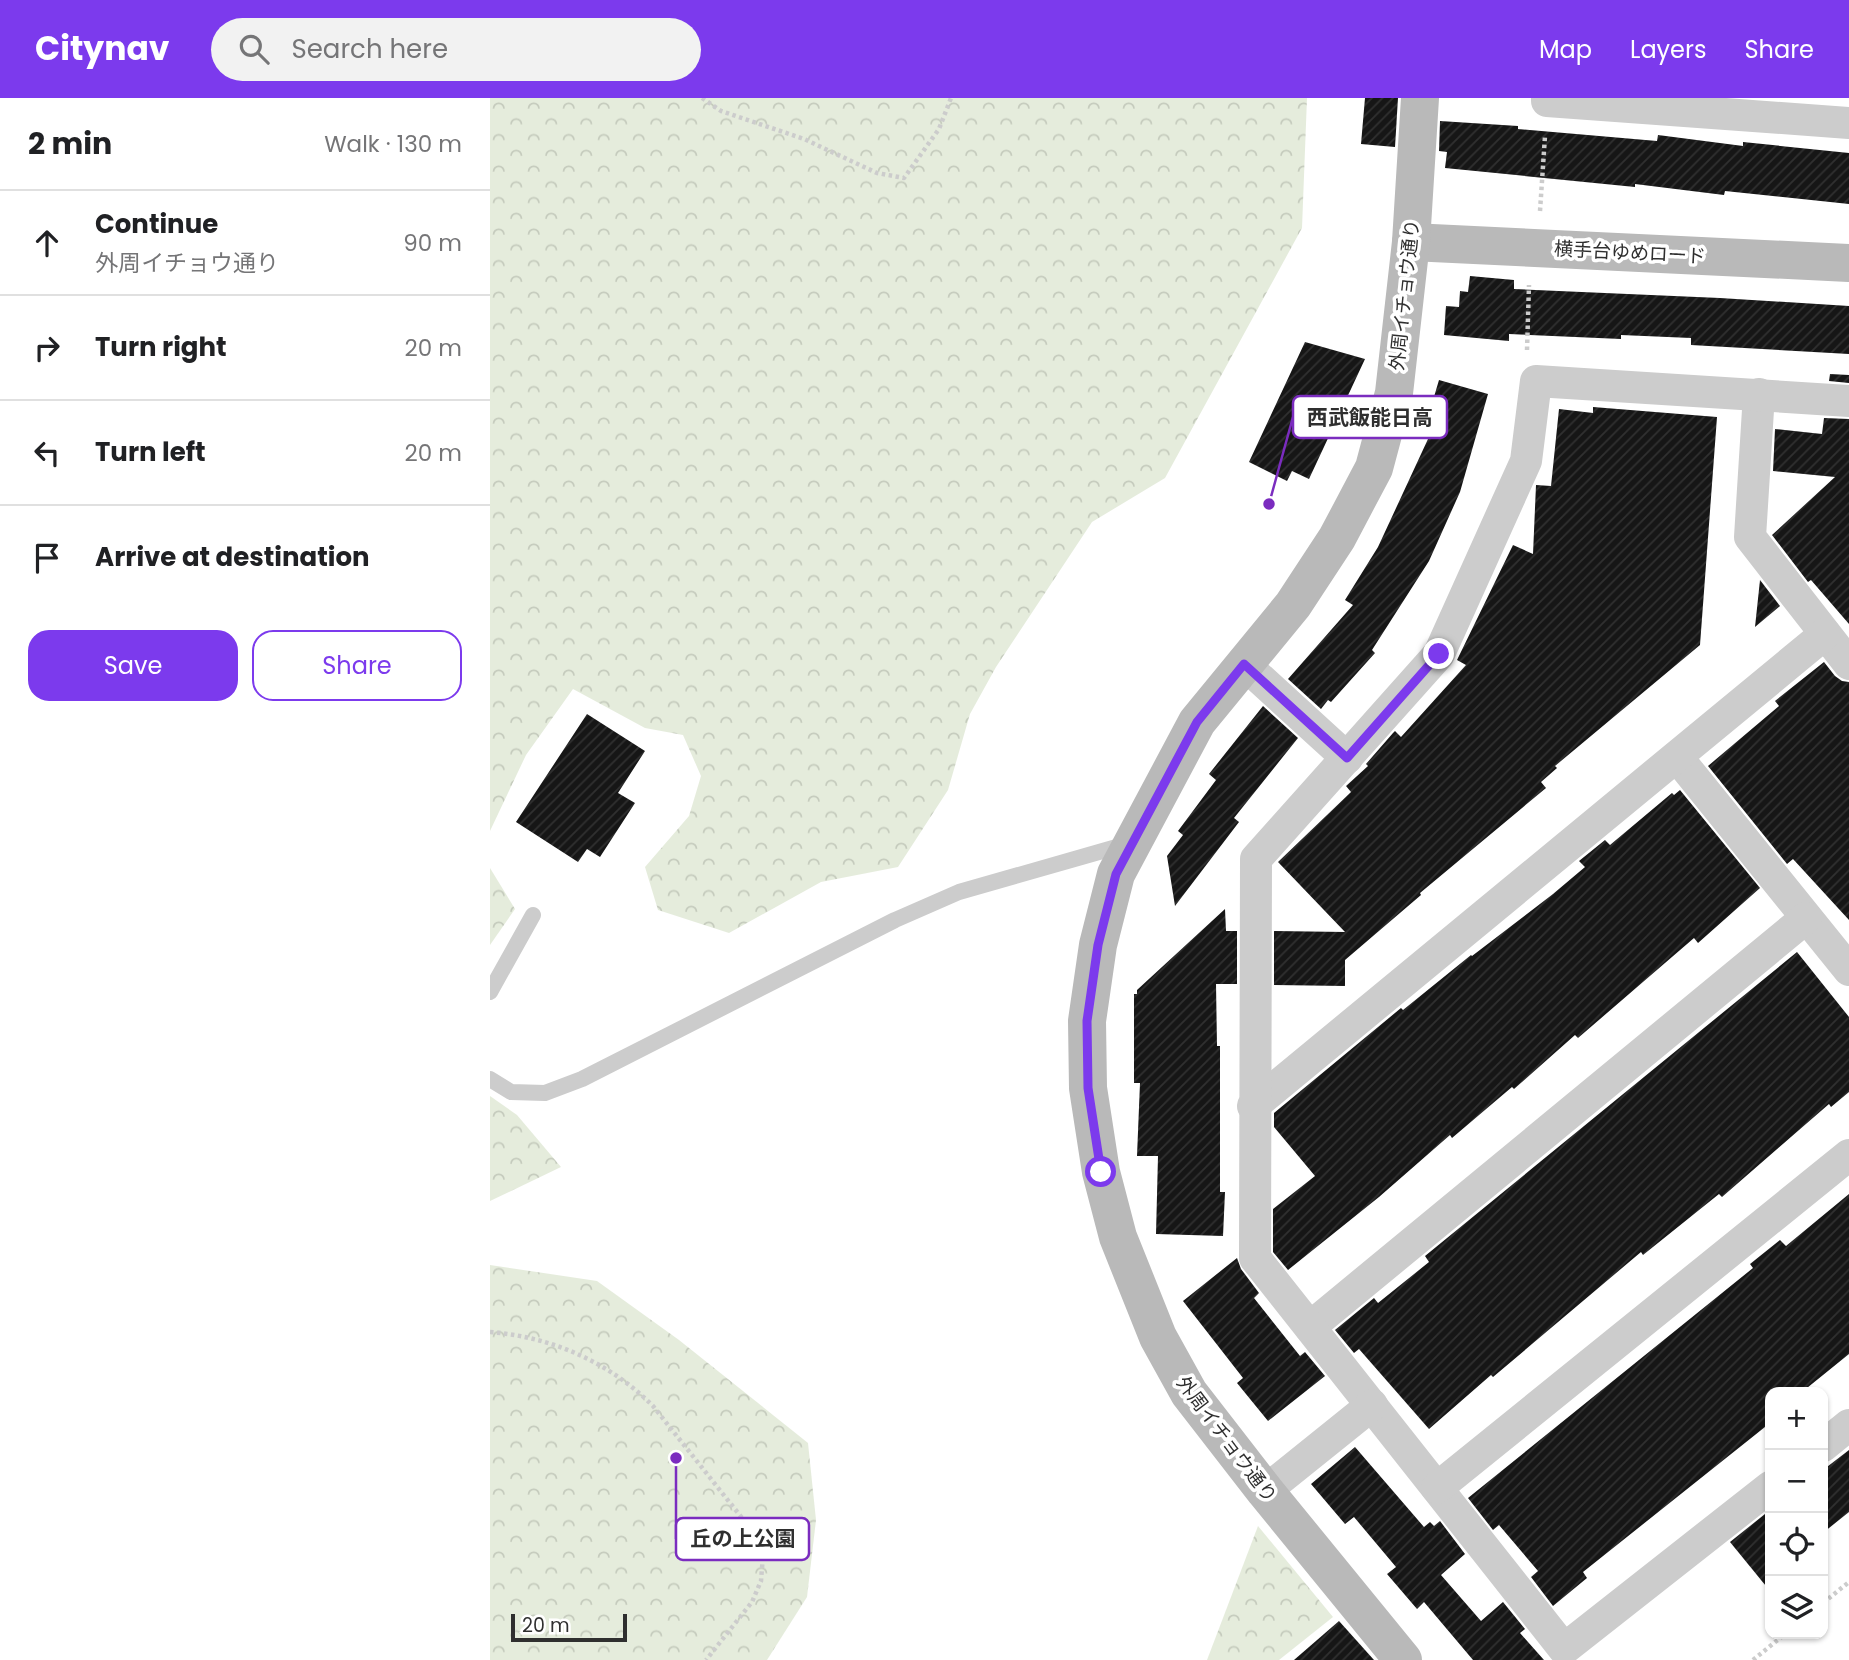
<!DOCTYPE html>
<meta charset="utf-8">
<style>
:root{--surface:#fff;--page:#f2f2f2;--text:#202124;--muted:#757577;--line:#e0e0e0;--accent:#7c3aed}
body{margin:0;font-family:Poppins,"Noto Sans JP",sans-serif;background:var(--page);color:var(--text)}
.controls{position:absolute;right:21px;bottom:21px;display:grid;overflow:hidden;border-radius:14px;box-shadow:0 2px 5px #0004}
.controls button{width:63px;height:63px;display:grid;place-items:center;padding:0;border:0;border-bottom:2px solid var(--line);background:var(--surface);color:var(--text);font:35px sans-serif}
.scale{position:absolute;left:21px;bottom:18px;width:116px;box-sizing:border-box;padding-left:7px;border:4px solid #2f2f2f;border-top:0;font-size:19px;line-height:24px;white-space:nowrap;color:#2f2f2f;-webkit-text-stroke:5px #fff;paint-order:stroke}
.stop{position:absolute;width:21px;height:21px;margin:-16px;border:5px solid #7c3aed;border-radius:50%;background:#fff}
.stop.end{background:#7c3aed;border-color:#fff;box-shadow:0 2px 7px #0008}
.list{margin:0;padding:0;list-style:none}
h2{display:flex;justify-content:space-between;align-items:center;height:91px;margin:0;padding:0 28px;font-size:30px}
h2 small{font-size:23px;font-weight:400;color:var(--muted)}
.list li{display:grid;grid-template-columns:46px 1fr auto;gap:21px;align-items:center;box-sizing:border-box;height:105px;padding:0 28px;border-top:2px solid var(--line)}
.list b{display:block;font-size:26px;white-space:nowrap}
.list p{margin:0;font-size:23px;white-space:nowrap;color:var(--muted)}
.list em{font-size:23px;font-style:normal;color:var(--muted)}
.actions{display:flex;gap:14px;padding:21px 28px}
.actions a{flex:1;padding:16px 0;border:2px solid var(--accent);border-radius:21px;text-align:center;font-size:24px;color:var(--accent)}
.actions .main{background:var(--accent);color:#fff}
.icon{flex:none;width:38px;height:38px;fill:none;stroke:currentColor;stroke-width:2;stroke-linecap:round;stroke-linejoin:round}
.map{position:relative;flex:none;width:1359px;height:1562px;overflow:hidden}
header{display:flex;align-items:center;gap:42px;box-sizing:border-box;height:98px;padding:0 35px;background:var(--accent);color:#fff}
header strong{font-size:33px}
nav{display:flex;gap:38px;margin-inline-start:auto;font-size:24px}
.search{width:490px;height:63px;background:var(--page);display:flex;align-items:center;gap:18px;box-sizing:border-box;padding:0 24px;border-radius:38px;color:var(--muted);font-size:26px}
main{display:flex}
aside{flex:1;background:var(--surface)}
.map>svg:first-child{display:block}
</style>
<header>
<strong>Citynav</strong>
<div class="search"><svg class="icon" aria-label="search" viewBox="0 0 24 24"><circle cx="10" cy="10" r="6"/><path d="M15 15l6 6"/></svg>Search here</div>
<nav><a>Map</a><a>Layers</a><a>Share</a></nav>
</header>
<main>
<aside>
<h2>2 min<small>Walk · 130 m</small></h2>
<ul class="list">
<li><svg class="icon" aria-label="ahead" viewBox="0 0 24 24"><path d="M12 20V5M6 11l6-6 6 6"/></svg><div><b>Continue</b><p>外周イチョウ通り</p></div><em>90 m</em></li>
<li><svg class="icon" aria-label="right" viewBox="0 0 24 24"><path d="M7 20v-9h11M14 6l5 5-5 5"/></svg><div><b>Turn right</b></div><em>20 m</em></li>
<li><svg class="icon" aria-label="left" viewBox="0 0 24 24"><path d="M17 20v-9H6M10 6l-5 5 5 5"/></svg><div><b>Turn left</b></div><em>20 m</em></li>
<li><svg class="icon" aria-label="arrive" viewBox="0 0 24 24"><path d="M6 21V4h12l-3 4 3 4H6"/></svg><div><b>Arrive at destination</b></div></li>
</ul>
<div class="actions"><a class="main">Save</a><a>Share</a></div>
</aside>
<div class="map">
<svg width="1359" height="1562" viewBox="0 0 1359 1562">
<defs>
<pattern id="forest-crowns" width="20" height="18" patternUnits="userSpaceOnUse" patternTransform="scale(1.75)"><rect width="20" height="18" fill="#e5ecdc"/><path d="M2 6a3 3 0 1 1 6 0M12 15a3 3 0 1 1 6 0" fill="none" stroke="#c5cbbd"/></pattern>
<pattern id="building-hatch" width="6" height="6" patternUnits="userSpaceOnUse" patternTransform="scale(1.75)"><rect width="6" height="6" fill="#161616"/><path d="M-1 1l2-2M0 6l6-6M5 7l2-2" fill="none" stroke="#303030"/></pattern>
</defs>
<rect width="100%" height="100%" fill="#fff"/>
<g fill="url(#forest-crowns)">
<path d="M0 0H817L812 130 675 380 602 424 506 569 480 616 458 692 408 769 331 784 239 835 168 812 155 769 199 718 211 678 193 637 155 630 83 591 36 657 0 733Z"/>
<path d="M0 770 25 811 0 847Z"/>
<path d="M0 998 27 1017 71 1069 0 1103Z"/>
<path d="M0 1167 107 1183 189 1242 318 1345 326 1422 317 1499 277 1562H0Z"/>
<path d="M768 1428 843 1519 789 1562H717Z"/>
</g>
<g fill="url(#building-hatch)">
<path d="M875 0H908L905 49 871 46Z"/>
<path d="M950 23 1028 28V31L1167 43 1168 37 1253 48V44L1359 55V106L1235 93 1234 97 1145 86V89L955 70 957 54 949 53Z"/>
<path d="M980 178 1024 182V191L1230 200 1359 208V256L1201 247V240L1131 237V241L1019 236V243L954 237 956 208 969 209 970 193 978 194Z"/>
<path d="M815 244 875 261 819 381 802 373 797 383 759 364Z"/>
<path d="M1340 276 1359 277V285L1339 283Z"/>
<path d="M949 282 998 296 970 394 939 463 882 552 885 555 841 604 838 602 831 611 798 581 863 507 855 502 888 449 938 341 932 339Z"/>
<path d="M1103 309 1227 319 1210 547 1065 668 1067 670 1051 684 1056 690 930 795 931 797 855 862V888L784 887V833L855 834 788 764 861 694 856 688 878 668 876 666 903 635 905 633 911 639 976 567 967 562 1023 447 1043 456 1046 387 1061 388 1069 311 1103 315Z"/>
<path d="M1334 320 1359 321V526L1321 482 1318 484 1282 437 1345 379 1283 373 1285 331 1332 336Z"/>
<path d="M1270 482 1290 508 1265 529Z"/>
<path d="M1334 564 1345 578 1352 583 1359 584V822L1303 761 1297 766 1218 668 1289 608 1285 603Z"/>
<path d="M773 608 808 640 744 720 749 724 685 808 677 758 693 737 688 733 726 682 719 676Z"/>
<path d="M97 616 155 653 128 695 145 705 110 759 97 751 88 764 26 724Z"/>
<path d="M1190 692 1270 790 1208 845 1204 840 1088 940 1085 937 1024 991 1022 989 962 1040 960 1037 889 1099 798 1172 783 1154V1111L825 1078 784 1029V1015L911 910 913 912 981 857 982 858 1063 796 1095 769 1089 763 1115 742 1120 747 1182 695 1184 697Z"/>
<path d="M735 811 736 833H747V886H726L727 948H730V1094H735L733 1138 666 1136 668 1058H647L650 985H644V896H647V892Z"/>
<path d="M1307 854 1359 919V994L1341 1009 1339 1006 1232 1099 1229 1096 1153 1157 1151 1154 1003 1279 1001 1277 939 1331 869 1251 864 1255 845 1232 884 1200 888 1205 939 1164 935 1158Z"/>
<path d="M1359 1096V1256L1312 1294H1280V1325L1093 1474 1097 1480 1063 1508 1041 1479 1048 1473 1009 1427 1003 1432 978 1400 1263 1170 1260 1166 1290 1142 1296 1148Z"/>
<path d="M747 1160 751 1171 769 1195 764 1200 810 1258 815 1254 835 1278 778 1323 747 1285 753 1280 693 1203Z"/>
<path d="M865 1349 934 1429 940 1424 944 1428 950 1423 975 1456 951 1477 991 1523 1013 1504 1035 1531 1030 1535 1054 1562H983L934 1504 927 1511 897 1476 906 1469 864 1419 855 1426 821 1386Z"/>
<path d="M1359 1352V1414L1334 1434 1333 1372Z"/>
<path d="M1280 1412V1493L1240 1444Z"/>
<path d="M849 1523 884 1562H804Z"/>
</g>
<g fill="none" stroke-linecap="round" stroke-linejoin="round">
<g stroke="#ccc" stroke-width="4.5" stroke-dasharray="3.5 3.5" stroke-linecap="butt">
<path d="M212 0 231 13 314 41 387 75 414 80 449 31 461 0"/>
<path d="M1050 113 1055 38"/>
<path d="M1037 252 1039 187"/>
<path d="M0 1234C62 1239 119 1264 163 1308L260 1430 273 1457 271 1483 262 1504 216 1562"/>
<path d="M1333 1505 1359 1484"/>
<path d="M1263 1562 1295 1536"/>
</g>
<g stroke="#ccc" stroke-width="16">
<path d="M0 894 43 817"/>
<path d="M0 981 21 994 55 995 92 981 405 822 469 794 637 746"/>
</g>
<g stroke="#ccc" stroke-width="32">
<path d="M1057 0V3L1359 25"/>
<path d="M1269 296 1260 439 1359 566"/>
<path d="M754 566 857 660"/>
<path d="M1187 659 1359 872"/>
<path d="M763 1008 1335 536"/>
<path d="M820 1229 1316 820"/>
<path d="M1333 1348 1359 1327"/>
<path d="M1280 1389 1074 1551 765 1160 766 761 949 556 1036 363 1046 283 1359 303"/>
<path d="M947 1390 1359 1057"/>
<path d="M775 1393 882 1307"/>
</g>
<g stroke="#b9b9b9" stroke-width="38">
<path d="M921 144 1359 165"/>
<path d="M913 1562 775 1393 699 1295 668 1239 628 1139 611 1074 598 990 597 923 608 847 626 776 707 624 803 507 847 440 884 370 904 295 921 144 930 0"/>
</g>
</g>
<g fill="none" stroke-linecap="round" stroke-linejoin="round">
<path stroke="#7c3aed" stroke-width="9" d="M611 1074 598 990 597 923 608 847 626 776 707 624 754 566 857 660 949 556"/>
</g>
<g text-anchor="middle" stroke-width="7" stroke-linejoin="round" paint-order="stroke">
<g font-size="19" fill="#2f2f2f" stroke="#fff">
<text transform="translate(1140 154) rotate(3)" y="7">横手台ゆめロード</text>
<text transform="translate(914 197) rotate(-84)" y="7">外周イチョウ通り</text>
<text transform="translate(737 1341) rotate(53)" y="7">外周イチョウ通り</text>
</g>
</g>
<path fill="none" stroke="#7b2cbf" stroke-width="2.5" d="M779 406L803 319M186 1360L186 1441"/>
<g fill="#7b2cbf" stroke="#fff" stroke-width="2.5">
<circle cx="779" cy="406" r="7"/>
<circle cx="186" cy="1360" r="7"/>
</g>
<g fill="#fff" stroke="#7b2cbf" stroke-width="2.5">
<rect x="803" y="298" width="154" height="42" rx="7"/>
<rect x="186" y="1420" width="133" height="42" rx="7"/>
</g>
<g font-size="21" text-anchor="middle" font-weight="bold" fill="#2f2f2f">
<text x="880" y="327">西武飯能日高</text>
<text x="253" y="1448">丘の上公園</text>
</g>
</svg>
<div class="controls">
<button>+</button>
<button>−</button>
<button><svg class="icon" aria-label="locate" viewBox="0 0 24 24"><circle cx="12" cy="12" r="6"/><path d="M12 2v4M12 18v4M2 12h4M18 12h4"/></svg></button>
<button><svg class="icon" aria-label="layers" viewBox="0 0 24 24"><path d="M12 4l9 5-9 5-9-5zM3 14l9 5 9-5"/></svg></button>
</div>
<div class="scale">20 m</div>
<div class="stop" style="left:611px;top:1074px"></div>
<div class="stop end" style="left:949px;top:556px"></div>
</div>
</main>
